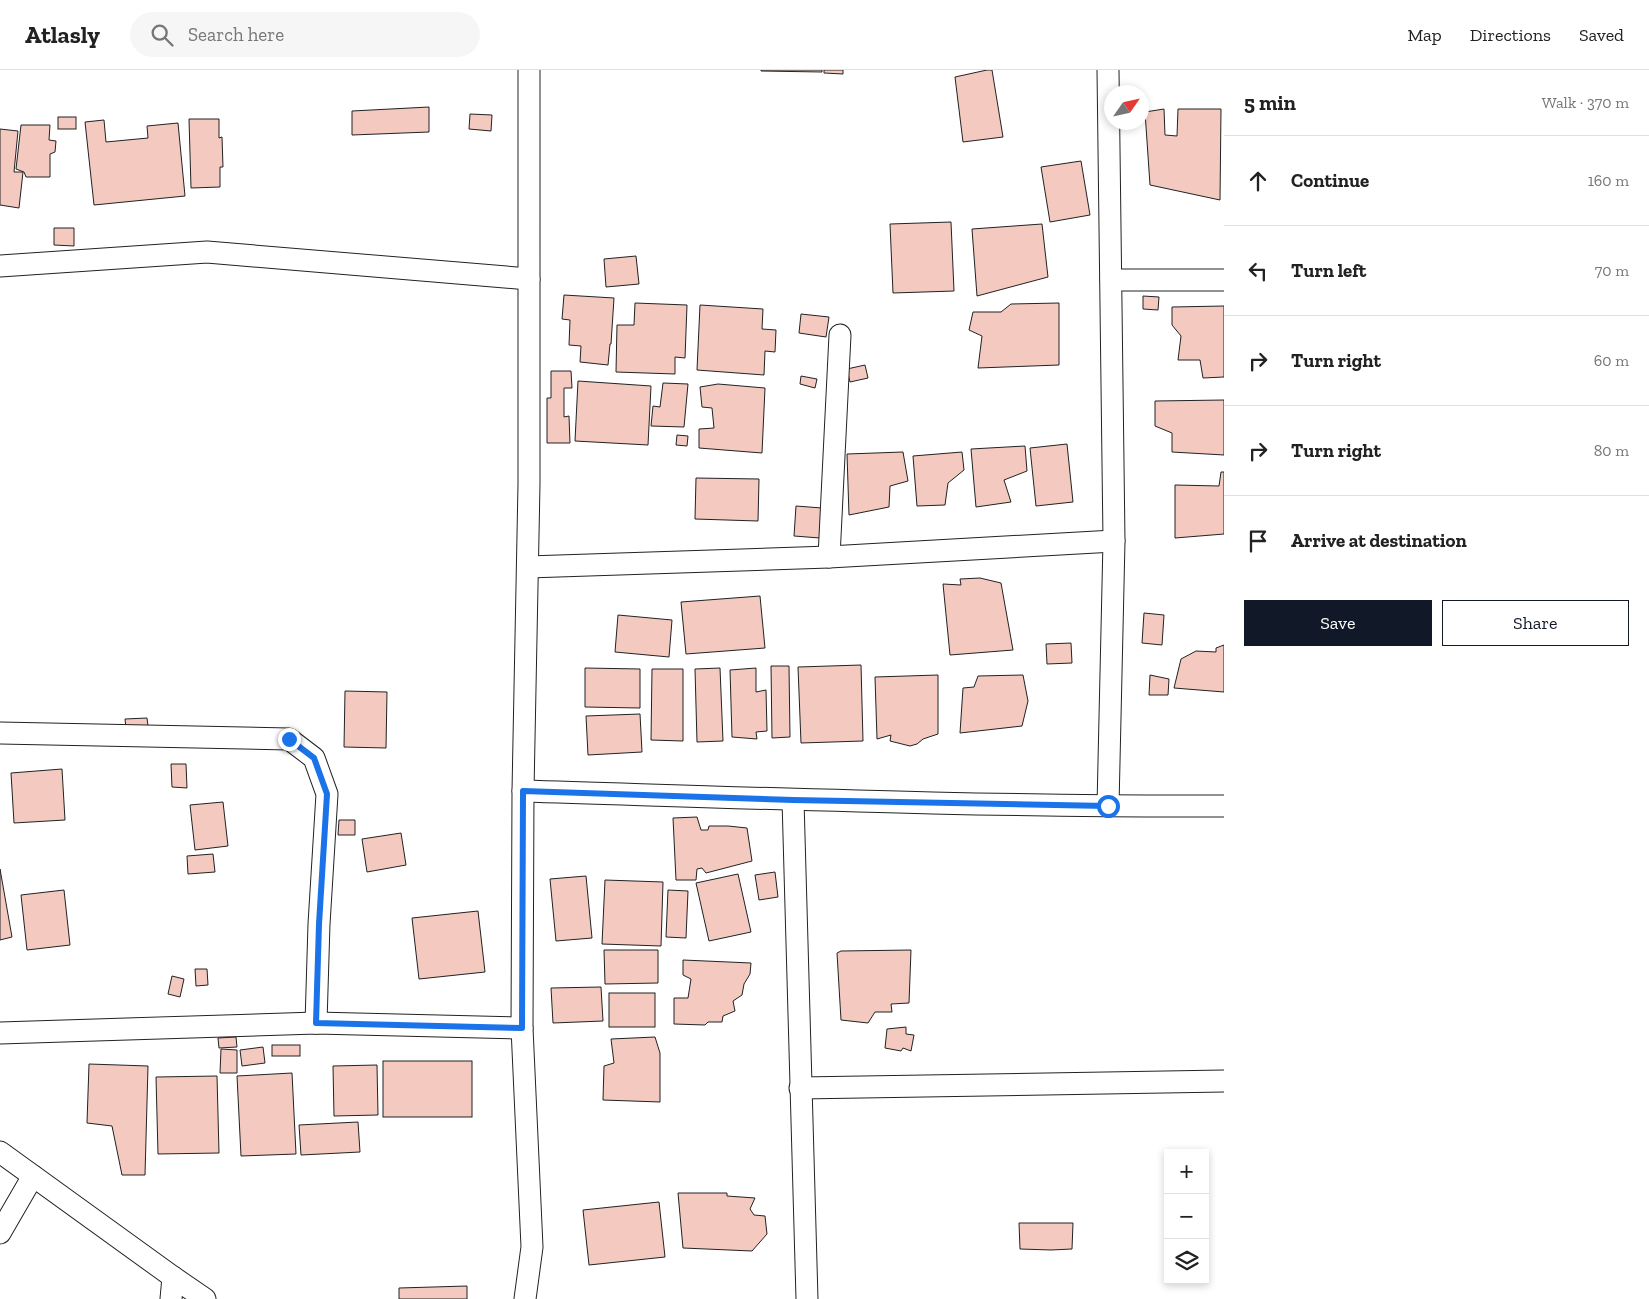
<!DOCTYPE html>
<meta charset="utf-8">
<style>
:root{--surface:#fff;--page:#f6f6f6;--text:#222;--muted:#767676;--line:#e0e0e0;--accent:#111827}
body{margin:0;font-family:"Zilla Slab",serif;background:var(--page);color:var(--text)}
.controls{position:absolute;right:15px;bottom:15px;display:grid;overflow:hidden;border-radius:0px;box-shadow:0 2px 8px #0003}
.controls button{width:45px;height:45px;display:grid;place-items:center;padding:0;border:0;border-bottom:1px solid var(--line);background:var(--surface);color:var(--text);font:25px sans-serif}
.compass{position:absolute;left:1104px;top:15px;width:45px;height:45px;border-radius:50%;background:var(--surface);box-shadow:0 2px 8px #0003;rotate:56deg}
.stop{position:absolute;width:15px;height:15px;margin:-11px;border:4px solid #1a73e8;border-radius:50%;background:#fff}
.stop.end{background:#1a73e8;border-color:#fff;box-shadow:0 1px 5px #0008}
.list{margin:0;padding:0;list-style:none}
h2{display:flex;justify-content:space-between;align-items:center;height:65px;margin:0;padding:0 20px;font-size:21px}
h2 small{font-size:16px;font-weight:400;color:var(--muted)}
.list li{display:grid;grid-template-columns:32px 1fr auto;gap:15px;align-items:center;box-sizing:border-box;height:90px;padding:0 20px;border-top:1px solid var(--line)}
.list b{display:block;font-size:19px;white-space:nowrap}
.list em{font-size:16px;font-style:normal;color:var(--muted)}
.actions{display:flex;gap:10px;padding:15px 20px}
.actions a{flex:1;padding:11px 0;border:1px solid var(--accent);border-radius:0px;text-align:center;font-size:18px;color:var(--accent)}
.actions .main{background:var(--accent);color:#fff}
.icon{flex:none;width:28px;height:28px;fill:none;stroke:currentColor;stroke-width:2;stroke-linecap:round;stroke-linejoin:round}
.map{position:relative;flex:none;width:1224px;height:1229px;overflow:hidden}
header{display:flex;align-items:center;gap:30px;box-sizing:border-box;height:70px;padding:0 25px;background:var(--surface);border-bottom:1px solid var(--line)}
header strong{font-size:24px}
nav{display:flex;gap:28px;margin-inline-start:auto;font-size:18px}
.search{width:350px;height:45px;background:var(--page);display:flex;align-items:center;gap:12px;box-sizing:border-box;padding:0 18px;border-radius:28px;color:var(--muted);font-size:19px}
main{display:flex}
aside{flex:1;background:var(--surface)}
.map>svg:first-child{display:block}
</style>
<header>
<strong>Atlasly</strong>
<div class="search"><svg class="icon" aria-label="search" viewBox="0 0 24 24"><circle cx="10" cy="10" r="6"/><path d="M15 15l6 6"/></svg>Search here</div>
<nav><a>Map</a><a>Directions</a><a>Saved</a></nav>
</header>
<main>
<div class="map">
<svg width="1224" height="1229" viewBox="0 0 1224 1229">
<rect width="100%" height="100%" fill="#fff"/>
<g fill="#f3c9c0" stroke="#222">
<path d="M761 0H822V2L761 1Z"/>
<path d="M824 0H843V4L824 3Z"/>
<path d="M987 0H992L1003 67 963 72 955 7Z"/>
<path d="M429 37V62L352 65V41Z"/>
<path d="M1164 39 1165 65 1177 66 1178 39H1221L1220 130 1150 115 1145 42Z"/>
<path d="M470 44 492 45 491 61 469 59Z"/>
<rect x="58" y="47" width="18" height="12"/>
<path d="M189 49H219V68L222 67 223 97H220V117L191 118Z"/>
<path d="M104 50 106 72 148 68 147 56 178 53 185 126 94 135 85 52Z"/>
<path d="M21 55H50L49 70 56 71 55 82 50 84V107H26L24 102 16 99Z"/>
<path d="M0 59 18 61 14 102H23L19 138 0 135Z"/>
<path d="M1081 91 1090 145 1050 152 1041 97Z"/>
<path d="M951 152 954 221 893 223 890 154Z"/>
<path d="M1042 154 1048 207 977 226 972 159Z"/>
<path d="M54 158H74V176L54 175Z"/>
<path d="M636 186 639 214 606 217 604 189Z"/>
<path d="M564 225 614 228 611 274H610L608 295 580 292 581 276 569 275 570 250 562 249Z"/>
<path d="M1143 226 1159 227 1158 240 1143 239Z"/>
<path d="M635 233 687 235 685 288 675 287V304L616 302 617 255H634Z"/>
<path d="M1059 233V295L978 298 982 266 969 260 973 242H1001L1011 234Z"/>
<path d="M700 235 763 239 762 259 776 260 775 282 765 281 764 305 697 300Z"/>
<path d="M1224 236V307L1203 308 1200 290H1178L1181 266 1172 255V237Z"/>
<path d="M801 244 829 247 826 267 799 263Z"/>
<path d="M865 295 868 308 850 312 847 299Z"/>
<path d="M551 301H571L572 318H564V347L569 346 570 373H547V328H551Z"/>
<path d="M801 306 817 309 815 318 800 314Z"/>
<path d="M578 311 651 316 648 375 575 371Z"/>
<path d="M663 313 688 314 684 357 651 356 653 336 660 337Z"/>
<path d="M718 314 765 318 762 383 699 378V359L714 358 712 338 702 337 700 317Z"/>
<path d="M1224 330V385L1172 382V363L1155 356V331Z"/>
<path d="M677 365 688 366 687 376 676 375Z"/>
<path d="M1067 374 1073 432 1036 436 1030 378Z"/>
<path d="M1025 376 1027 401 1004 410 1011 432 976 437 971 379Z"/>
<path d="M903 382 908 411 890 416 889 437 849 445 847 384Z"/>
<path d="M962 382 964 400 948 413 945 435 917 436 913 386Z"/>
<path d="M1221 402H1224V464L1175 468V415L1219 416Z"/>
<path d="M696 408 759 409 758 451 695 449Z"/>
<path d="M796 436 822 438 820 468 794 466Z"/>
<path d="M980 508 1001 513 1013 580 950 585 943 514 961 515 960 509Z"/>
<path d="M760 526 765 578 686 584 681 532Z"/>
<path d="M1144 543 1164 545 1162 575 1142 573Z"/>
<path d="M618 545 672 550 669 587 615 582Z"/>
<path d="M1071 573 1072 593 1047 594 1046 574Z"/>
<path d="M1224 575V622L1174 618 1181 589 1196 581 1216 582V578Z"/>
<path d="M861 595 863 671 801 673 798 597Z"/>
<path d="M771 596H789L790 667 772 668Z"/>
<path d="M585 598 640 599V638L585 637Z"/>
<path d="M720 598 723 671 697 672 695 599Z"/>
<path d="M756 598V622L766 620 767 661 756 662 757 669 732 667 730 600Z"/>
<path d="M652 599H683V671L651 670Z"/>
<path d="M938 605V664L923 669 917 674 910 676 890 671 891 665 877 669 875 607Z"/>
<path d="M1023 605 1028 631 1022 656 960 663 963 618 974 617 978 606Z"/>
<path d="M1150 605 1169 609 1168 625H1149Z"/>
<path d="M345 621 387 622 386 678 344 677Z"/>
<path d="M640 644 642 682 588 685 586 646Z"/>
<path d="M147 648 148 656 126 658 125 649Z"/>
<path d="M171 694H186L187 718 172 717Z"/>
<path d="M62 699 65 750 14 753 11 703Z"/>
<path d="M223 732 228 776 195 780 190 735Z"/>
<path d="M697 747 701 760H708L709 756H728L747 758 752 791 706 803 702 798 697 799 696 810H676L673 748Z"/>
<path d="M339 750H355V765H338Z"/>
<path d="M401 763 406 795 367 802 362 769Z"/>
<path d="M213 784 215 802 188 804 187 786Z"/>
<path d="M0 799 12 867 0 870Z"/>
<path d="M775 802 778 827 759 830 755 805Z"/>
<path d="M738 804 751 862 709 871 696 813Z"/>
<path d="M586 806 592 868 556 871 550 809Z"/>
<path d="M605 810 663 812 661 876 602 874Z"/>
<path d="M64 820 70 875 27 880 21 825Z"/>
<path d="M668 820 688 821 686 868 666 867Z"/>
<path d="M478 841 485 902 419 909 412 848Z"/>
<path d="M604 880H658V913L605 914Z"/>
<path d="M911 880 909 933 891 934 892 942H875L868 953 841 950 837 883 841 881Z"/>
<path d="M683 890 751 893 750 904 744 914 742 925 733 931 735 941 723 946 722 952H708L705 955 674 954V928H688L691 909 683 905Z"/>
<path d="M195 899H207L208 915 196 916Z"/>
<path d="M172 906 184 909 180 927 168 924Z"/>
<path d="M601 917 603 951 553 953 551 918Z"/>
<rect x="609" y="923" width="46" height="34"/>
<path d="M906 957V964L914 965 911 981 903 978 901 981 885 978 887 959Z"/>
<path d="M236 967 237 977 219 978 218 968Z"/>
<path d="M655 967 660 983V1032L603 1030 604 996 614 993 611 969Z"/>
<rect x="272" y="975" width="28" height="11"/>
<path d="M263 977 265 993 242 996 240 980Z"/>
<path d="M221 979 237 980V1003H220Z"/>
<rect x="383" y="991" width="89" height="56"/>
<path d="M89 994 148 996 145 1105H122L112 1056 87 1053Z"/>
<path d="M377 995 378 1045 334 1046 333 996Z"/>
<path d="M292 1003 296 1084 241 1086 237 1006Z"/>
<path d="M217 1006 219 1083 158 1084 156 1007Z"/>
<path d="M358 1052 360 1082 301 1085 299 1055Z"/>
<path d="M678 1123H727V1126L755 1128 750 1139 754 1145 765 1146 767 1164 752 1181 683 1178Z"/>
<path d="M659 1132 665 1187 589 1195 583 1140Z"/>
<path d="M1019 1153H1073L1072 1179 1051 1180 1020 1179Z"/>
<path d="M467 1216V1229H399V1218Z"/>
</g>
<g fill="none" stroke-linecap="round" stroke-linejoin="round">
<g stroke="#222" stroke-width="23">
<g id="street">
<path d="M1108 0 1114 471 1108 736"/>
<path d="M0 196 207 182 529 209"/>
<path d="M1111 210H1224"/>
<path d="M829 487 840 265"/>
<path d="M528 497 829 487 1114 471"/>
<path d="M0 663 289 669 314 688 327 724 319 854 316 953"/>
<path d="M523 721C757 728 990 737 1224 736"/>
<path d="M793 730 807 1229"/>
<path d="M0 963 316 953 522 958"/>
<path d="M800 1018 1224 1011"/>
<path d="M0 1082 173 1207 171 1229"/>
<path d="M0 1163 33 1106"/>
<path d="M173 1207 205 1229"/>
<path d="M525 1229 532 1177 522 958 523 721 529 414V0"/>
</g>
</g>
<use href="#street" stroke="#fff" stroke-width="21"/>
</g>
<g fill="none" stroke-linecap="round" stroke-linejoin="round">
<path stroke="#1a73e8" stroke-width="6" d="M289 669 314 688 327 724 319 854 316 953 522 958 523 721 793 730 1108 736"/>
</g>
</svg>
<div class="controls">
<button>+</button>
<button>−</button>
<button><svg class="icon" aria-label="layers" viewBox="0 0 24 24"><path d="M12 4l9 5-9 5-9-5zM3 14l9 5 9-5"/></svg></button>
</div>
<svg class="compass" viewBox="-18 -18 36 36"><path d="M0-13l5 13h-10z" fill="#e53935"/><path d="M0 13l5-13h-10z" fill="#767676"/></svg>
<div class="stop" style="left:1108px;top:736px"></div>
<div class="stop end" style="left:289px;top:669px"></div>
</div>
<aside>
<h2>5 min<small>Walk · 370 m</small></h2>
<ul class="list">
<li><svg class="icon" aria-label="ahead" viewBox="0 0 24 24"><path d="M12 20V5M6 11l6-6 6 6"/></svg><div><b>Continue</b></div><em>160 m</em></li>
<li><svg class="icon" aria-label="left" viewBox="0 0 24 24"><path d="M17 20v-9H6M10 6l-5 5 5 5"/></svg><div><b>Turn left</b></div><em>70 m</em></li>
<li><svg class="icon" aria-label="right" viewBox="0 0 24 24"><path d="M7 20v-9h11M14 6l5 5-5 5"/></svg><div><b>Turn right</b></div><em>60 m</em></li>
<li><svg class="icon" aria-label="right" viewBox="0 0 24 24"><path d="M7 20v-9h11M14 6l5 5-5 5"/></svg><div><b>Turn right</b></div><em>80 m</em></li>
<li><svg class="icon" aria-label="arrive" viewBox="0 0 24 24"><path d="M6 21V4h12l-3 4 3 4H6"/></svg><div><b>Arrive at destination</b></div></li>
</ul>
<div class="actions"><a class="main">Save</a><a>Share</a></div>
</aside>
</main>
